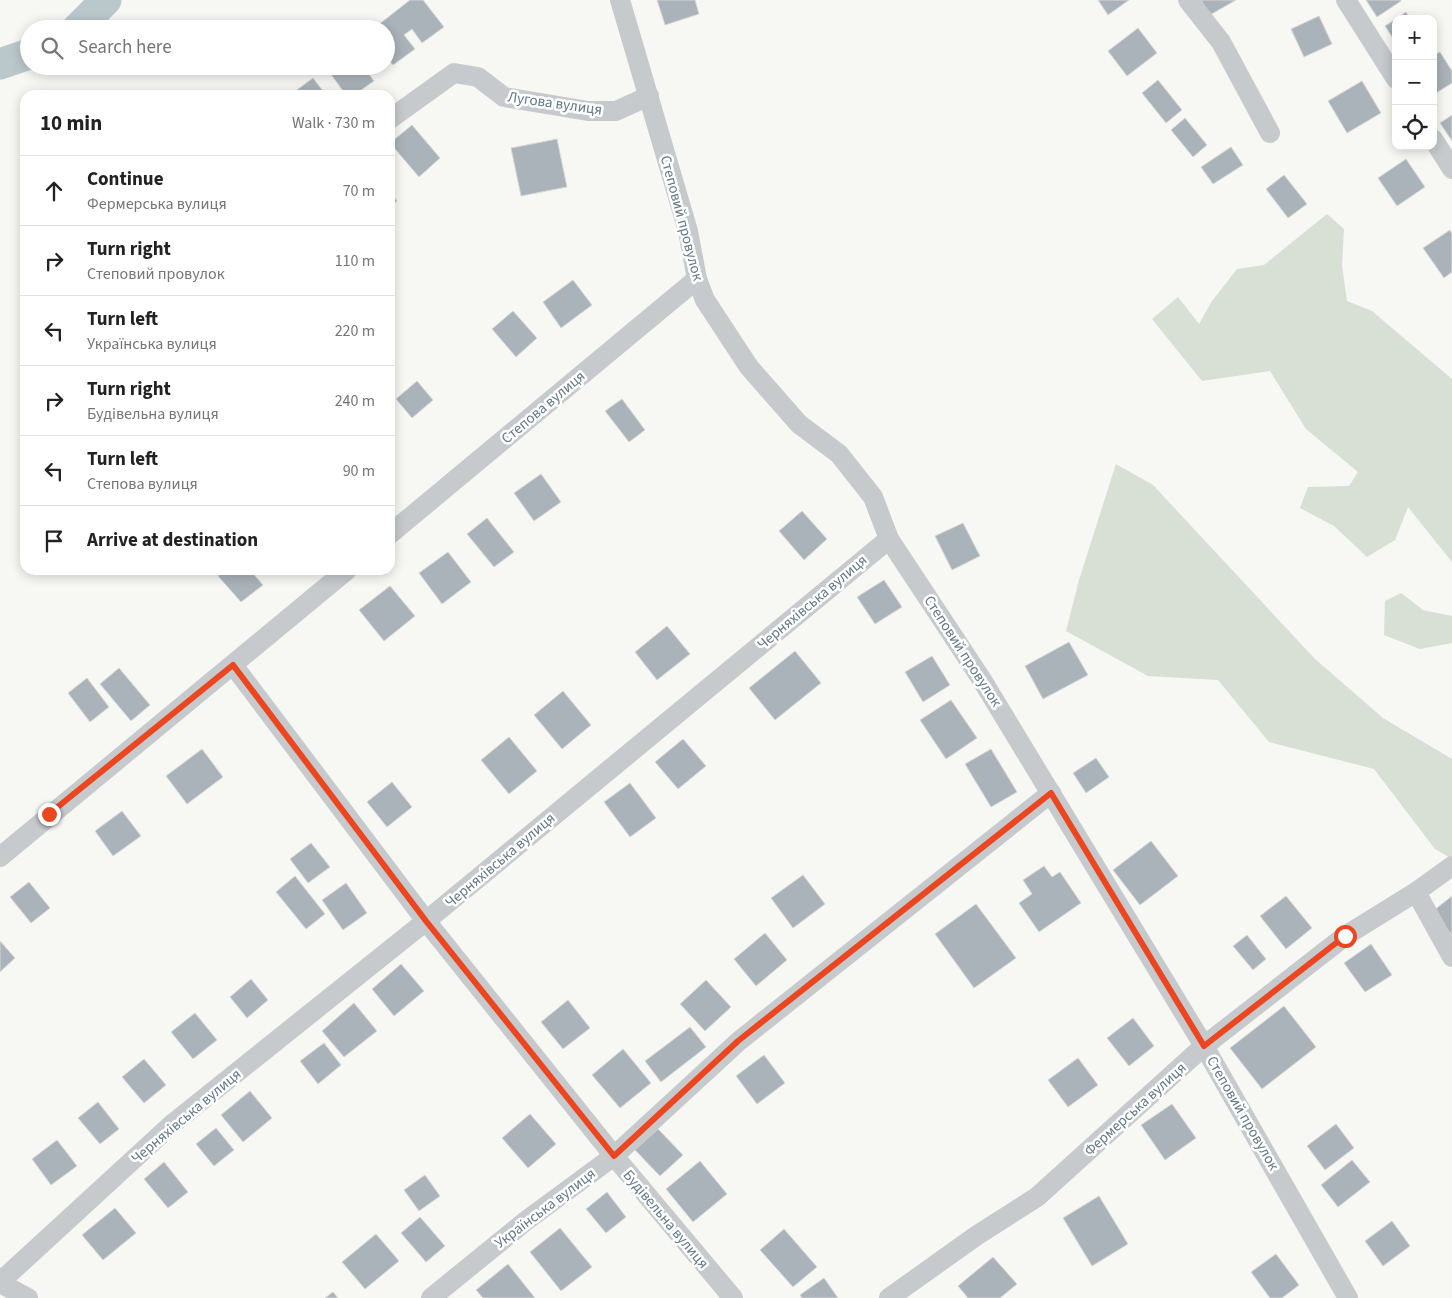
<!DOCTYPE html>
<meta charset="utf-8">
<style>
:root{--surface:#fff;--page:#f6f6f6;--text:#222;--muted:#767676;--line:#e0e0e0}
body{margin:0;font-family:"Source Sans 3",sans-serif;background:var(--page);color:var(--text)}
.controls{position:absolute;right:15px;top:15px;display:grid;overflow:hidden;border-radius:10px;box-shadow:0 2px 12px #0003}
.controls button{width:45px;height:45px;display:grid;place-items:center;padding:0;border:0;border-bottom:1px solid var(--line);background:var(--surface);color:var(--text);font:25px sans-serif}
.stop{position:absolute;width:15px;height:15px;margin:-11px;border:4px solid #eb461f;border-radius:50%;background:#fff}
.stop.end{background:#eb461f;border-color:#fff;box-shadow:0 1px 5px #0008}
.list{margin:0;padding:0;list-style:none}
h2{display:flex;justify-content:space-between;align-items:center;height:65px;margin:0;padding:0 20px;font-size:21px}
h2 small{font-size:16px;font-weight:400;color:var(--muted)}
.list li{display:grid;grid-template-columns:32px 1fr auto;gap:15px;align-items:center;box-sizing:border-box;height:70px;padding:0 20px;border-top:1px solid var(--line)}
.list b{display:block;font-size:19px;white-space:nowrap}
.list p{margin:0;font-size:16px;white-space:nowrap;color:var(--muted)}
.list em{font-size:16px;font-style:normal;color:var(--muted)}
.icon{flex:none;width:28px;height:28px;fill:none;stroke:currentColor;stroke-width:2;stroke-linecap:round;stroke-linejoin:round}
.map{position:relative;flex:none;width:1452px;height:1298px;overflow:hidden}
.search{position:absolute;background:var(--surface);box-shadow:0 2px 12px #0003;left:20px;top:20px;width:375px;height:55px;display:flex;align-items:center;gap:12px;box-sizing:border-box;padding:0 18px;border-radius:28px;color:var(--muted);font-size:19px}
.panel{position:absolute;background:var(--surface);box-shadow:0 2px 12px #0003;left:20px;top:90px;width:375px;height:485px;border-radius:15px}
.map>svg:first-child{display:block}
</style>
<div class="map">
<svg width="1452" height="1298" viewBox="0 0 1452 1298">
<rect width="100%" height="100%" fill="#f7f7f3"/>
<g fill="#d8dfd4">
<path d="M1327 214 1344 229 1342 266 1347 301 1372 311 1452 379V562L1408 507 1395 540 1367 557 1334 526 1300 508 1308 487 1349 486 1358 472 1306 429 1270 371 1202 381 1152 319 1178 297 1199 324 1212 301 1237 269 1264 265Z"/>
<path d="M1116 464 1153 485 1315 659 1383 718 1452 759V859L1435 849 1374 769 1269 742 1218 680 1148 676 1066 631 1079 580Z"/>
<path d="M1401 593 1423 610 1452 616V643L1420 649 1384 635 1385 601Z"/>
</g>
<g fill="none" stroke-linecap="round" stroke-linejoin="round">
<g stroke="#bbc8cb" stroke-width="31">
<path d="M77 29 106 0"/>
<path d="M0 64 29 54"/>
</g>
</g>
<g fill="#aab3b9" stroke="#d8d8d6">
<path d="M410 0H423L444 27 422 43 412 29 404 35 415 49 393 65 386 57V29H373Z"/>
<path d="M657 0H695L699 14 665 25Z"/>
<path d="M1098 0H1129L1108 15Z"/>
<path d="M1201 0H1236L1210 15Z"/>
<path d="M1366 0H1401V1L1377 17Z"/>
<path d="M1406 12 1410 19H1396Z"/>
<path d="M1319 16 1332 44 1304 57 1291 29Z"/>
<path d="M1396 19V43L1385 26Z"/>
<path d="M1138 28 1157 53 1127 76 1108 51Z"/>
<path d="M1440 52 1452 71V83L1433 95V56Z"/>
<path d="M325 66H363L374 81 354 95H346Z"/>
<path d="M313 78 326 95H290Z"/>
<path d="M1158 80 1182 110 1166 123 1142 93Z"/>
<path d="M1362 81 1381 113 1347 133 1328 101Z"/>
<path d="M1452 115V141L1440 123Z"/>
<path d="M1185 118 1207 145 1193 157 1171 130Z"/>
<path d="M412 125 440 158 419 177 390 143Z"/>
<path d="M557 139 567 187 521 196 511 148Z"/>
<path d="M1231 147 1243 165 1213 184 1201 167Z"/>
<path d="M1406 159 1425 187 1397 206 1378 178Z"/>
<path d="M1284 175 1307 204 1288 218 1266 189Z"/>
<path d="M390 191 397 201 390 206Z"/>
<path d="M1450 230 1452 234V272L1444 278 1423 248Z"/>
<path d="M573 280 592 305 561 328 543 302Z"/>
<path d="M513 311 537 338 516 357 492 329Z"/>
<path d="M417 381 433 400 412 418 396 399Z"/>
<path d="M622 399 645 430 629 442 605 411Z"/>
<path d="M541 474 561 502 534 521 514 493Z"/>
<path d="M802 511 827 539 804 560 779 531Z"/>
<path d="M487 518 514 552 494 567 467 534Z"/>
<path d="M963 523 980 556 952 570 935 536Z"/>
<path d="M448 552 471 582 442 604 419 573Z"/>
<path d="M225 570H250L263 585 241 602 218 576Z"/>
<path d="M884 580 902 607 875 624 857 597Z"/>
<path d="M390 586 415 616 384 641 359 610Z"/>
<path d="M667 626 690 654 657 680 635 652Z"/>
<path d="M1069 642 1088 675 1043 699 1025 666Z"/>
<path d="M795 651 821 683 775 720 749 688Z"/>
<path d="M932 656 950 685 923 702 905 672Z"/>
<path d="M119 668 150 705 131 721 100 684Z"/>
<path d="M87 678 109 707 90 722 68 693Z"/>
<path d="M563 691 591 725 562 749 534 715Z"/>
<path d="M951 700 977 738 946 759 920 720Z"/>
<path d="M509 737 537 771 509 794 481 760Z"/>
<path d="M683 739 706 766 678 789 655 762Z"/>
<path d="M202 749 223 777 187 804 166 776Z"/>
<path d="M991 749 1017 792 991 807 965 764Z"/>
<path d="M1096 758 1109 777 1086 793 1073 773Z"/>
<path d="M392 782 412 807 387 827 367 802Z"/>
<path d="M630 783 656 818 630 837 604 802Z"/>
<path d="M122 811 141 836 113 856 95 831Z"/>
<path d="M1151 841 1178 876 1140 905 1113 870Z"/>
<path d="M311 843 330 867 308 883 290 859Z"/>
<path d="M1044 866 1052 877 1060 872 1081 903 1039 932 1019 903 1032 894 1023 880Z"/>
<path d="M803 875 825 904 793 928 771 898Z"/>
<path d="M295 876 325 914 306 929 276 892Z"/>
<path d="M29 882 50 908 31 923 10 897Z"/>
<path d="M346 883 367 913 343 930 322 900Z"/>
<path d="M1286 896 1312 928 1286 949 1260 916Z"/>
<path d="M1452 896V935L1433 911Z"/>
<path d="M976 904 1016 958 974 988 935 934Z"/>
<path d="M765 933 787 960 756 986 734 959Z"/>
<path d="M1247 935 1266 959 1253 970 1233 946Z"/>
<path d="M0 941 15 958 0 972Z"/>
<path d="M1371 944 1392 975 1365 992 1344 963Z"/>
<path d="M401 964 424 991 394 1016 372 989Z"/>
<path d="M251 979 268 1000 247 1018 230 997Z"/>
<path d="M706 980 731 1007 705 1031 680 1004Z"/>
<path d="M568 1000 590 1028 563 1049 541 1022Z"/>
<path d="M354 1003 377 1031 344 1057 322 1031Z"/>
<path d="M1284 1006 1316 1047 1262 1089 1230 1048Z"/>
<path d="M195 1013 217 1040 193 1059 171 1032Z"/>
<path d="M1133 1018 1154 1046 1129 1066 1107 1038Z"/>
<path d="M690 1027 706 1047 661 1082 645 1061Z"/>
<path d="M324 1043 341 1065 318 1084 300 1061Z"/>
<path d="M623 1049 651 1083 620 1108 592 1075Z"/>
<path d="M764 1055 785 1083 757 1104 736 1076Z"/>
<path d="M1078 1058 1098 1085 1068 1107 1048 1080Z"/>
<path d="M144 1059 166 1085 144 1103 122 1077Z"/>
<path d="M250 1091 272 1118 243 1142 221 1115Z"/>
<path d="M98 1102 119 1129 100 1144 78 1118Z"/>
<path d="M1172 1104 1196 1138 1165 1160 1141 1125Z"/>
<path d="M530 1114 556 1144 528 1168 502 1138Z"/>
<path d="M1336 1124 1354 1148 1325 1170 1307 1146Z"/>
<path d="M216 1128 234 1150 214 1166 196 1144Z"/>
<path d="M658 1129 683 1155 660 1176 635 1150Z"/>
<path d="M57 1140 77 1166 51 1185 32 1159Z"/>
<path d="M1352 1160 1370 1182 1338 1207 1321 1185Z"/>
<path d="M700 1161 727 1194 693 1222 666 1189Z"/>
<path d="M164 1162 188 1192 168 1208 144 1179Z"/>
<path d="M425 1175 440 1196 419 1211 404 1190Z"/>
<path d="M607 1192 626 1217 606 1233 586 1209Z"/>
<path d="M1099 1196 1128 1244 1092 1266 1063 1218Z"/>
<path d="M115 1208 136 1233 103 1260 82 1235Z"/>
<path d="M420 1217 445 1246 426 1262 401 1233Z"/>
<path d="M1392 1221 1410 1246 1383 1266 1365 1241Z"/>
<path d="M560 1228 592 1267 561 1291 530 1252Z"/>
<path d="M784 1229 817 1267 793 1287 760 1250Z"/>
<path d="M376 1234 399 1261 365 1289 342 1262Z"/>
<path d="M1276 1254 1299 1285 1282 1298H1270L1251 1272Z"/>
<path d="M993 1257 1017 1284 1000 1298H968L958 1286Z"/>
<path d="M508 1264 535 1298H483L476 1290Z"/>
<path d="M824 1278 838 1298H802L800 1295Z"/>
<path d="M333 1292 338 1298H325Z"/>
</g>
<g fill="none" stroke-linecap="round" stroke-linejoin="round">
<g stroke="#c6cacd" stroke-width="20">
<path d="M620 0 688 231 697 279 705 300 749 367 799 424 839 454 873 497 889 539 982 680 1204 1046 1348 1298"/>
<path d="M1188 0 1221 42 1270 133"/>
<path d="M1346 0 1396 79"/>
<path d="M390 119 454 73 478 77 504 97 588 111H616L649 96"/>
<path d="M1433 139 1452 169"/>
<path d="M390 534 697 279"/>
<path d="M233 665 426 921 614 1156 733 1298"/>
<path d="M0 857 347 570"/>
<path d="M1416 892 1452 957"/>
<path d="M0 1282 171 1125 426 921 889 539"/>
<path d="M0 1283 28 1298"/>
<path d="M431 1298 527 1220 614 1156 739 1041 1051 793"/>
<path d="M889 1298 976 1236 1037 1197 1204 1046 1345 936 1416 892 1452 866"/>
</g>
</g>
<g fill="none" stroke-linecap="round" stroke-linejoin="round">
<path stroke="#eb461f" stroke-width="6" d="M49 814 233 665 426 921 614 1156 738 1041 1051 793 1204 1046 1345 936"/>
</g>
<g text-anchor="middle" stroke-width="5" stroke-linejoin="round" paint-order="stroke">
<g font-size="15" fill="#647886" stroke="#fff">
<text transform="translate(555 103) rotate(8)" y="5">Лугова вулиця</text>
<text transform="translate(682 218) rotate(75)" y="5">Степовий провулок</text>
<text transform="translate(543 407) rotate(-40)" y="5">Степова вулиця</text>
<text transform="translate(812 602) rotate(-40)" y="5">Черняхівська вулиця</text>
<text transform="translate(963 651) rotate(57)" y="5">Степовий провулок</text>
<text transform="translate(500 860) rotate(-40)" y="5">Черняхівська вулиця</text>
<text transform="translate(1135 1109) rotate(-42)" y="5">Фермерська вулиця</text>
<text transform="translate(1243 1113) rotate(60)" y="5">Степовий провулок</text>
<text transform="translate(186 1116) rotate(-40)" y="5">Черняхівська вулиця</text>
<text transform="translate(545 1208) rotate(-37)" y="5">Українська вулиця</text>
<text transform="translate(666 1219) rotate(50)" y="5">Будівельна вулиця</text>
</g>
</g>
</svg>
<div class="controls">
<button>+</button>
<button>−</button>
<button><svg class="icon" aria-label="locate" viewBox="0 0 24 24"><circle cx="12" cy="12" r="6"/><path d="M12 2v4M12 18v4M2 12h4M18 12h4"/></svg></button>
</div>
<div class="stop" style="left:1345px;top:936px"></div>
<div class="stop end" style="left:49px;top:814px"></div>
<div class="search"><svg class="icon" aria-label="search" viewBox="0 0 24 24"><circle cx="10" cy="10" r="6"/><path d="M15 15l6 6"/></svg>Search here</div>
<section class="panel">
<h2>10 min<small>Walk · 730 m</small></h2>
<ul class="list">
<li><svg class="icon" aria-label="ahead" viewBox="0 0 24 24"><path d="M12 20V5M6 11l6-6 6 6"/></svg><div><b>Continue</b><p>Фермерська вулиця</p></div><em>70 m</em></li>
<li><svg class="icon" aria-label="right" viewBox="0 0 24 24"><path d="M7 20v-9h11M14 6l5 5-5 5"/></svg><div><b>Turn right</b><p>Степовий провулок</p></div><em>110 m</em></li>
<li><svg class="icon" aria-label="left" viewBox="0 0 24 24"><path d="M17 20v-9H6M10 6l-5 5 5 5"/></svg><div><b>Turn left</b><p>Українська вулиця</p></div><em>220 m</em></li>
<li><svg class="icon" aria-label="right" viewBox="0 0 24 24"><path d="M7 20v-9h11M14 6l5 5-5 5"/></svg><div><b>Turn right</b><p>Будівельна вулиця</p></div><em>240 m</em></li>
<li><svg class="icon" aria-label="left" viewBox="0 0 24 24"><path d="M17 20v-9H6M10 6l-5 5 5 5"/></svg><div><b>Turn left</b><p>Степова вулиця</p></div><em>90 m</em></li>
<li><svg class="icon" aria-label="arrive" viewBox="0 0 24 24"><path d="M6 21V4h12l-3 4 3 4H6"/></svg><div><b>Arrive at destination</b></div></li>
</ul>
</section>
</div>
